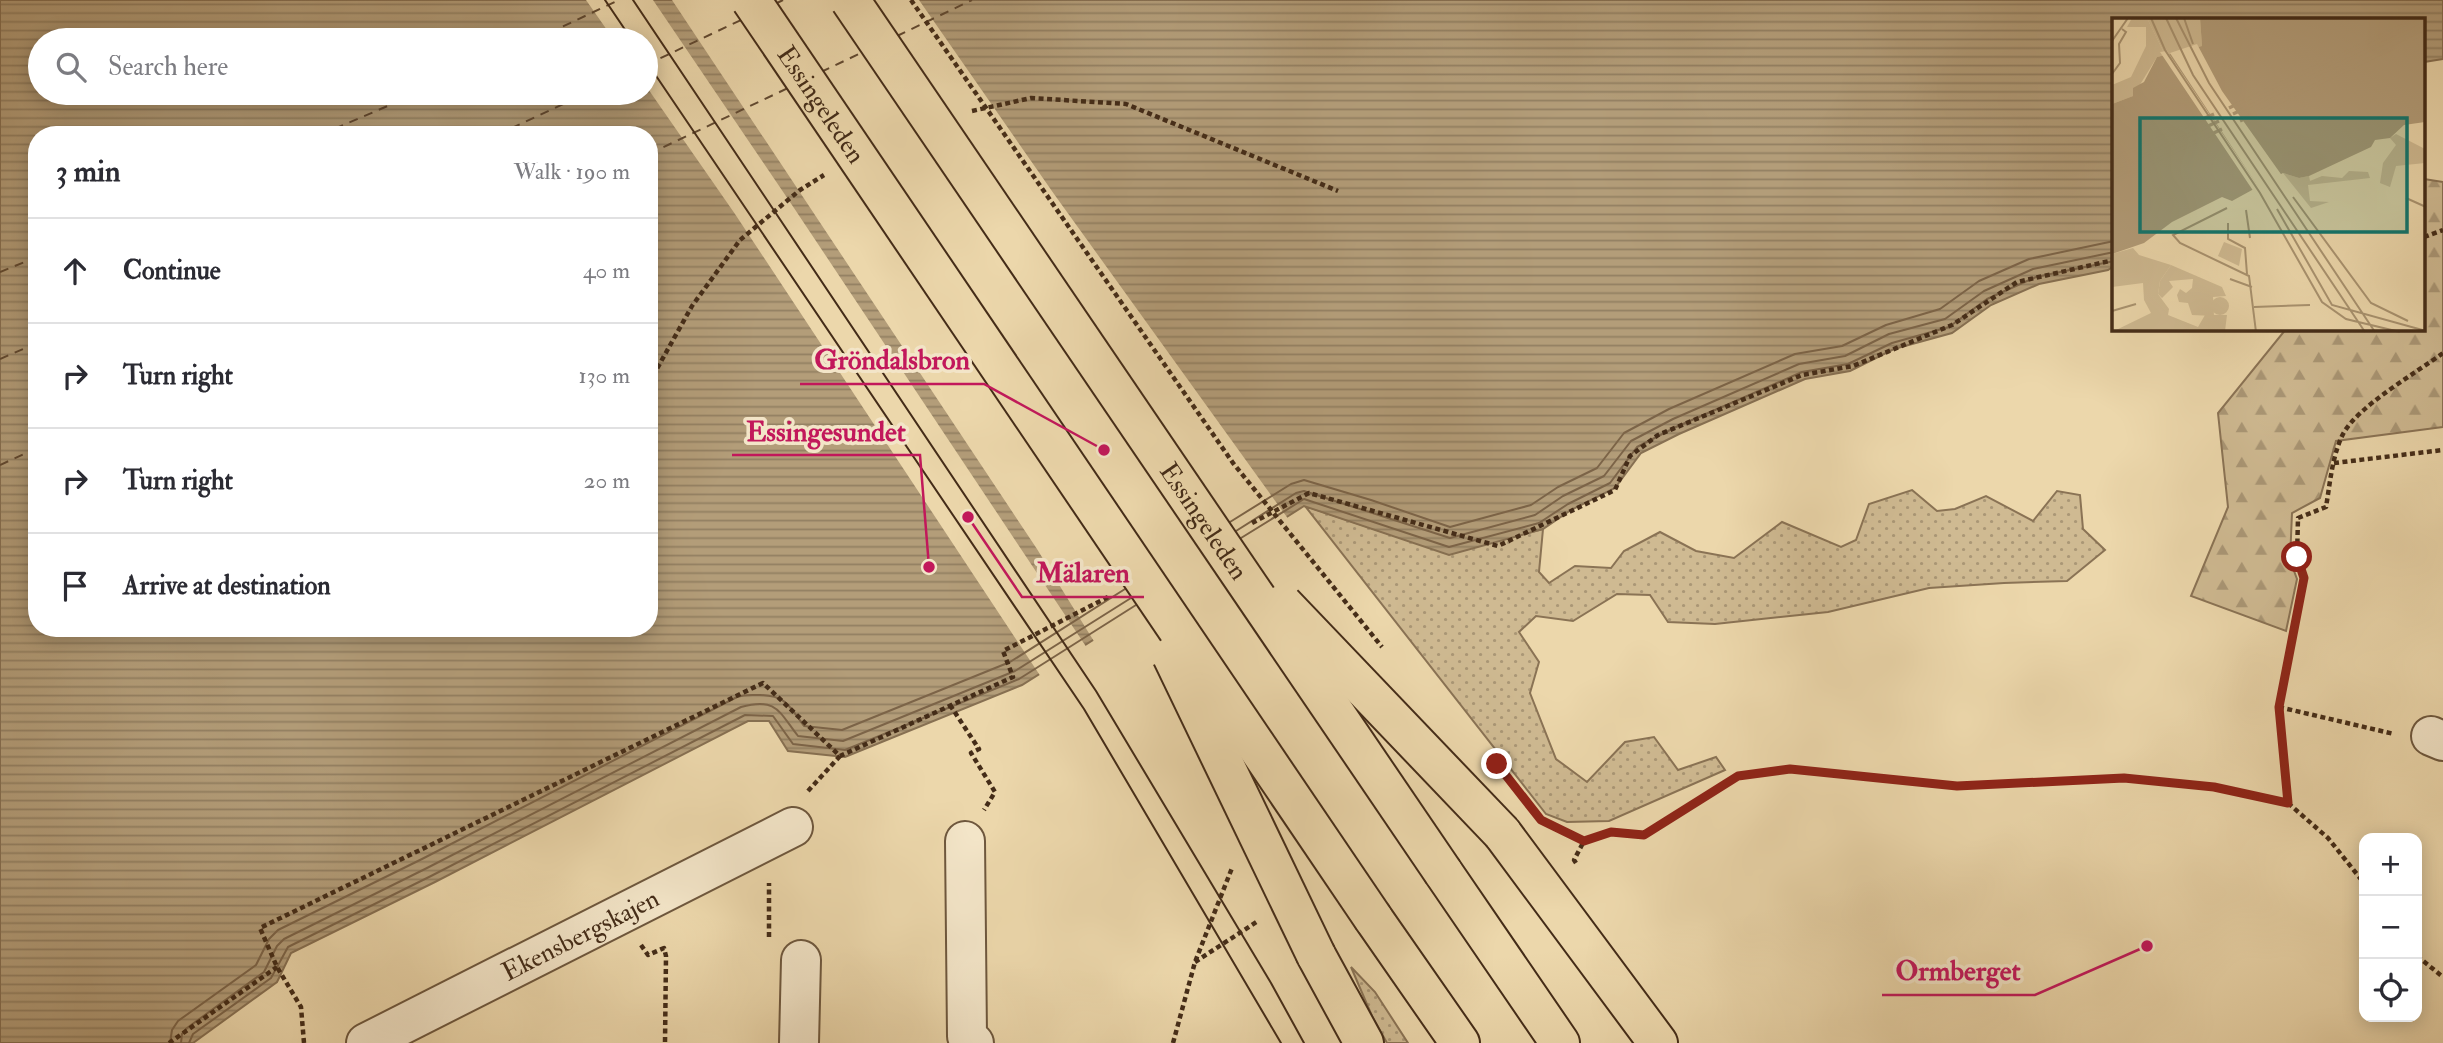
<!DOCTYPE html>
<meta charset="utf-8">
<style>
:root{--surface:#fff;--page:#f2f2f3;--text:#2b2b33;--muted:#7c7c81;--line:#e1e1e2}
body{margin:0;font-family:"IM FELL Double Pica",serif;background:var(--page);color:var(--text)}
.controls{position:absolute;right:21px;bottom:21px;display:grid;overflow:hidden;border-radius:14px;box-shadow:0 4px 18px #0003}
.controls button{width:63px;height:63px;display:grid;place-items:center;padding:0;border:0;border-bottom:2px solid var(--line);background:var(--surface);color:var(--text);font:35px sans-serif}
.stop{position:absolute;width:21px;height:21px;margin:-16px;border:5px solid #8f2418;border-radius:50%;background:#fff}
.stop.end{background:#8f2418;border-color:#fff;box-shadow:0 2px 7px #0008}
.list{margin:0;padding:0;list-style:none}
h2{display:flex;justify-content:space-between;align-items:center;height:91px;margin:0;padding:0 28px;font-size:30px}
h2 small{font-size:23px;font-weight:400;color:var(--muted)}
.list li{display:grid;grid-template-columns:46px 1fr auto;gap:21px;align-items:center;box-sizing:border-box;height:105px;padding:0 28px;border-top:2px solid var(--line)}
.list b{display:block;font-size:26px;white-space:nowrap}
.list em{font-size:23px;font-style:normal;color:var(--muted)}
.icon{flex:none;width:38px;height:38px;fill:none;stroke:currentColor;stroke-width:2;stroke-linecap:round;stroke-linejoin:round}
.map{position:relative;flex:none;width:2443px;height:1043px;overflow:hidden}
.search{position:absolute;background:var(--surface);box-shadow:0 4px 18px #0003;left:28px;top:28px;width:630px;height:77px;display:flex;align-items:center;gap:18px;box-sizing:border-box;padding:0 24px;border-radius:38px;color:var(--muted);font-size:26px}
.panel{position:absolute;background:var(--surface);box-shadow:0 4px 18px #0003;left:28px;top:126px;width:630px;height:511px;border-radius:28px}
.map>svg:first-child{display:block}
</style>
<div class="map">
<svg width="2443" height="1043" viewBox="0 0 2443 1043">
<defs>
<pattern id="grass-dots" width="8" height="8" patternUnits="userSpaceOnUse" patternTransform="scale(1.75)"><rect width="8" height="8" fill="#cfba92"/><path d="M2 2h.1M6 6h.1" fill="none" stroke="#aa9776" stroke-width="1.8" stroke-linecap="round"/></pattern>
<pattern id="forest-firs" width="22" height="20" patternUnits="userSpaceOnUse" patternTransform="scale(1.75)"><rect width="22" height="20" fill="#cfba92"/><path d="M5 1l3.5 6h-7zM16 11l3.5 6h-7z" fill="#aa9776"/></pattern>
<pattern id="water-rules" width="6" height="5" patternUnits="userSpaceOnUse" patternTransform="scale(1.75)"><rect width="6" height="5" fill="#b39d79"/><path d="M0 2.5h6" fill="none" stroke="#938062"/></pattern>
</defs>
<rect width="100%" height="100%" fill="#ecd7ab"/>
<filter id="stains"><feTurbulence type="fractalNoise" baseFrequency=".00286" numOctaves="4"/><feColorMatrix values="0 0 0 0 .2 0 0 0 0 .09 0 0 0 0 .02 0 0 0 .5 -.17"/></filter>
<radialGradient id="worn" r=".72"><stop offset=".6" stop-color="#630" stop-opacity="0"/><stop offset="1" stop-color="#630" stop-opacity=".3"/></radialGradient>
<g fill="url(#grass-dots)" stroke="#8a7355" stroke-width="2">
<path d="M1912 490 1937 511 1955 509 1986 496 2033 521 2057 491 2080 495 2083 529 2105 550 2067 581 2004 583 1929 588 1828 612 1715 624 1668 622 1650 595 1617 594 1573 621 1536 616 1519 632 1539 662 1530 693 1556 759 1587 782 1625 742 1654 737 1678 770 1716 757 1725 770 1609 821 1567 822 1546 814 1305 506 1449 554 1543 529 1539 572 1549 583 1575 566 1611 568 1624 551 1660 532 1696 551 1734 558 1782 522 1841 547 1856 540 1869 504Z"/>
<path d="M1351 967 1375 992 1408 1043H1387L1372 1016Z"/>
</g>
<path fill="url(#forest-firs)" stroke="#8a7355" stroke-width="2" d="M2424 179 2443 182V427L2336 441 2320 498 2292 513 2290 560 2297 579 2286 631 2191 596 2228 507 2218 413 2286 329H2424Z"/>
<path fill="url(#water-rules)" stroke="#877052" stroke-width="2" fill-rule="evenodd" d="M0 0H2443V59L2424 62V19H2114V266L2108 270 2039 284 1991 305 1952 333 1894 349 1850 371 1805 379 1679 434 1641 453 1615 488 1571 510 1543 529 1449 555 1304 506 1022 685 845 757 788 751 769 721H748L435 882 291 953 277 982 193 1043H0ZM40 40H646V93H40ZM37 135H649V628H37Z"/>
<g fill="#ecd7ab">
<path d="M586 0H653L794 208 1087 648 1041 677 735 214 646 86V40H614Z"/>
<path d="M672 0H919L1054 194 1289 520 1095 643 1037 549Z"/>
</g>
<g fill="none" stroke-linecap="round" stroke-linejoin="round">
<g stroke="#7c6448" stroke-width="2">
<path d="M1230 522 1291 484 1304 480 1371 500 1450 527 1531 505 1558 487 1597 468 1624 433 1669 409 1795 354 1842 346 1886 325 1940 309 1979 281 2029 259 2114 241"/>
<path d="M1236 531 1296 493 1304 491 1450 538 1535 515 1563 496 1604 476 1631 441 1673 419 1799 364 1845 356 1889 334 1945 319 1984 291 2033 269 2114 252"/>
<path d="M1241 538 1304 499 1449 547 1539 523 1568 504 1610 483 1637 447 1676 427 1802 372 1848 364 1892 343 1949 327 1987 299 2036 277 2114 261"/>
<path d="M170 1043 172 1030 178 1021 256 965 269 939 278 930 422 859 737 697C745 694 751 695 760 695 787 696 789 706 804 726L842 730 1010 662 1125 589"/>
<path d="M181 1043 182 1034 187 1028 264 972 277 946 284 939 427 868 741 707C777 697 779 712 798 736L843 741 1015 671 1131 598"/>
<path d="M189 1043 193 1034 271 978 288 947 431 876 745 715 773 716 793 744 845 750 1019 679 1136 605"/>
</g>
<g stroke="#604830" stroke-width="2" stroke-dasharray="9 7" stroke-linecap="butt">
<path d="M775 4 783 0"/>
<path d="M897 36 972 0"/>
<path d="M534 40 619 0"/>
<path d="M646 65 741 20"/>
<path d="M821 72 863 52"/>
<path d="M320 135 418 93"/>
<path d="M497 135 587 93"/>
<path d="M649 154 788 88"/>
<path d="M0 272 37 257"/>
<path d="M0 359 37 343"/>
<path d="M0 465 37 448"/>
</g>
<g stroke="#6e573d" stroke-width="42">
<g id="minor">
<path d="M2431 736 2443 741"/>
<path d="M965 841 967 1036 974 1043"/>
<path id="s1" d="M366 1043 793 827"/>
<path d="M799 1043 801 960"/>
</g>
</g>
<g stroke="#442c18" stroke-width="42">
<g id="highway">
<path d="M1502 833 1658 1043"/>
<path d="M1443 872 1560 1043"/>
<path d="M1373 918 1460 1043"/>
<path d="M1316 955 1364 1043"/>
</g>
</g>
<g stroke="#442c18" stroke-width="4.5" stroke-dasharray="5 3.5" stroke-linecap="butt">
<path d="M972 111 1031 98 1126 104 1338 191"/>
<path d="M2424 237 2443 230"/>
<path d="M649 383 692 306 740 240 800 190 824 175"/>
<path d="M2334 463 2443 450"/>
<path d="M1252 523 1309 493 1498 546 1615 490 1630 456 1658 435 1802 375 1853 366 1952 325 2017 282 2114 260"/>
<path d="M950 705 979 749 971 753 995 792 984 810"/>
<path d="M2279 707 2394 734"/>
<path d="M1490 768 1497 763 1512 783"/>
<path d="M808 791 840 756"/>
<path d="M2288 803 2279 707 2304 577 2297 557 2298 518 2326 507C2330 484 2332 456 2343 434 2358 406 2416 373 2443 353"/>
<path d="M1542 820 1584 841 1611 832 1644 835 1738 776 1790 769 1957 786 2124 777 2214 787 2288 803 2328 838 2364 883"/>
<path d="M1576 863 1574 860 1584 841"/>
<path d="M769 937V883"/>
<path d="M641 945 648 955 664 948 666 956 665 1043"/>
<path d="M2417 956 2443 977"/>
<path d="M1195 962 1258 921"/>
<path d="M169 1043 277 967"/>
<path d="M304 1043 301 1007 277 967 260 928 763 683 840 756 1013 677 1003 651 1110 596"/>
<path d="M1173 1043 1195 962 1232 868"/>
</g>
<use href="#minor" stroke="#f3e5c8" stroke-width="38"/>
<use href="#highway" stroke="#ecd7ab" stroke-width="38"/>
<g stroke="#442c18" stroke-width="2">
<path d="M605 0 632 40"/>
<path d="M633 0 1096 691 1271 983 1304 1043"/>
<path d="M646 61 1084 709 1281 1043"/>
</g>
<g stroke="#442c18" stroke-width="42" stroke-linecap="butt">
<g id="highway-bridge">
<path id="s2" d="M751 0 1373 918"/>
<path id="s3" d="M850 0 1443 872"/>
<path d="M1283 604 1502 833"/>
<path d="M1172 656 1316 955"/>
</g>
</g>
<path stroke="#442c18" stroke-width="4.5" stroke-dasharray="5 3.5" stroke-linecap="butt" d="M911 0 1233 463 1382 647"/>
<use href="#highway-bridge" stroke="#ecd7ab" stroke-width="38"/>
</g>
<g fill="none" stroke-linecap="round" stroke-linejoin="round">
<path stroke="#8f2418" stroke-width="9" d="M1497 764 1541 820 1584 841 1611 832 1644 835 1738 776 1790 769 1957 786 2124 778 2214 787 2288 803 2279 707 2304 578 2297 557"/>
</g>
<g text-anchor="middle" stroke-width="7" stroke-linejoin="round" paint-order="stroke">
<g font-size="26" fill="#442c18" stroke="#f3e5c8">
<text dy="9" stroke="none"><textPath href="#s2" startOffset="126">Essingeleden</textPath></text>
<text dy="9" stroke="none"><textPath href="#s3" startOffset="630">Essingeleden</textPath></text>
<text dy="9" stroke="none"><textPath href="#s1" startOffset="240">Ekensbergskajen</textPath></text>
</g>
</g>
<g transform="translate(2112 18)">
<rect width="313" height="313" fill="#ecd7ab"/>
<path d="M237 153 256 154 258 160 196 167 198 183 217 184 199 190 171 155 187 160 197 158 198 163 210 158 230 160ZM59 247 110 269 114 278 101 279 102 298 80 297 76 285 67 284 65 277 68 271 74 275 80 270 81 261 57 263 61 269 50 280 46 276 48 263Z" fill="#cfba92"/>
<path d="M20 0H35L53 37 45 39 21 78 0 86V67L19 59 34 28V9H15ZM284 116 313 131V145L284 148 278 169 268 165 271 145 284 127 278 120ZM21 230 27 237 59 247 48 263 46 276 57 291 56 297 86 309 93 297H115L113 313H2L39 295 32 282 31 265 0 269V236Z" fill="#cfba92"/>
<path d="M35 0H88L90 28 53 37ZM112 224 130 231 127 248 106 238ZM99 288a9 9 0 1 1 18 0a9 9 0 1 1-18 0Z" fill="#cfba92"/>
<path d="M88 0H313V104L292 107 278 120 263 122 259 129 197 158 187 160 171 155 120 183 110 179 60 204 32 225 0 236V86L21 78V70L32 64 45 39 90 28Z" fill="#b39d79"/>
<path d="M85 26 110 73 171 159 144 177 48 34 55 33 147 170 58 35Z" fill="#ecd7ab"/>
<path fill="none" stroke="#b39d79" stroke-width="3.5" d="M117 90 306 0M121 96 314 5M128 103 314 14M0 141 102 96M0 152 107 103M0 164 110 111"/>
<path fill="none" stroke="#a99370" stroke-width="2" d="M39 0 53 32 148 175 210 284 234 301 288 314M54 0 81 57 253 314M64 0 97 65 263 314M72 0 81 26M0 23 16 0M0 56 8 45 7 26 14 14 10 11M181 179 259 285 296 303M294 180 314 189M115 190 61 217 68 225 137 258 144 314M165 191 220 287 314 313M134 192 138 220M116 205V221L133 230 135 256M118 261 140 269M142 289 198 287M0 293 24 286"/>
<path fill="#0f766e" fill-opacity="0.15" stroke="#0f766e" stroke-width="3.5" d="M28 100H295V214H28Z"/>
<rect width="313" height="313" fill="none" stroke="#442c18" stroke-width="3.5"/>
</g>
<path fill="none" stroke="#c2185b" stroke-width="2.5" d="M1104 450L984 384H800M929 567L920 455H732M968 517L1022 597H1144M2147 946L2035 995H1882"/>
<g fill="#c2185b" stroke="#f3e5c8" stroke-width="2.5">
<circle cx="1104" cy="450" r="7"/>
<circle cx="929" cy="567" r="7"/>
<circle cx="968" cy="517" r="7"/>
<circle cx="2147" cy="946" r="7"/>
</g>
<g font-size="28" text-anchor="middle" font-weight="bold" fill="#c2185b" stroke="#f3e5c8" stroke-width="7" stroke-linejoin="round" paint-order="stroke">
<text x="892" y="369">Gröndalsbron</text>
<text x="826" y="441">Essingesundet</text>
<text x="1083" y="582">Mälaren</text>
<text x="1958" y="980">Ormberget</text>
</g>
<rect width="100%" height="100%" filter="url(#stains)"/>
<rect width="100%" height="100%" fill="url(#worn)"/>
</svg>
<div class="controls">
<button>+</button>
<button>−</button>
<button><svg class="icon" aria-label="locate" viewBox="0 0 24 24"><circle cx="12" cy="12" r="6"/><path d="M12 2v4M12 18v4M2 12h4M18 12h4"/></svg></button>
</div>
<div class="stop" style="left:2297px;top:557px"></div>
<div class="stop end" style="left:1497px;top:764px"></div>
<div class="search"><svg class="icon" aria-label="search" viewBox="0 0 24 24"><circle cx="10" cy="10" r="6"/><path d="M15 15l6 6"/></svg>Search here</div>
<section class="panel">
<h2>3 min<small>Walk · 190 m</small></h2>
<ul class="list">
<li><svg class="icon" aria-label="ahead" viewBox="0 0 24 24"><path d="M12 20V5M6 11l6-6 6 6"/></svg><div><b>Continue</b></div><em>40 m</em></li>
<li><svg class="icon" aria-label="right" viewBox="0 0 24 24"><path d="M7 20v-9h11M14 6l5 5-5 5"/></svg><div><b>Turn right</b></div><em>130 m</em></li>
<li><svg class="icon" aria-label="right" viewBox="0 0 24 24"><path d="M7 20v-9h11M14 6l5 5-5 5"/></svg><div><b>Turn right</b></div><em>20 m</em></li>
<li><svg class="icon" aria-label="arrive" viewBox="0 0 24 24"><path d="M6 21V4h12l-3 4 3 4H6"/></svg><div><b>Arrive at destination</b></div></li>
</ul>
</section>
</div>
